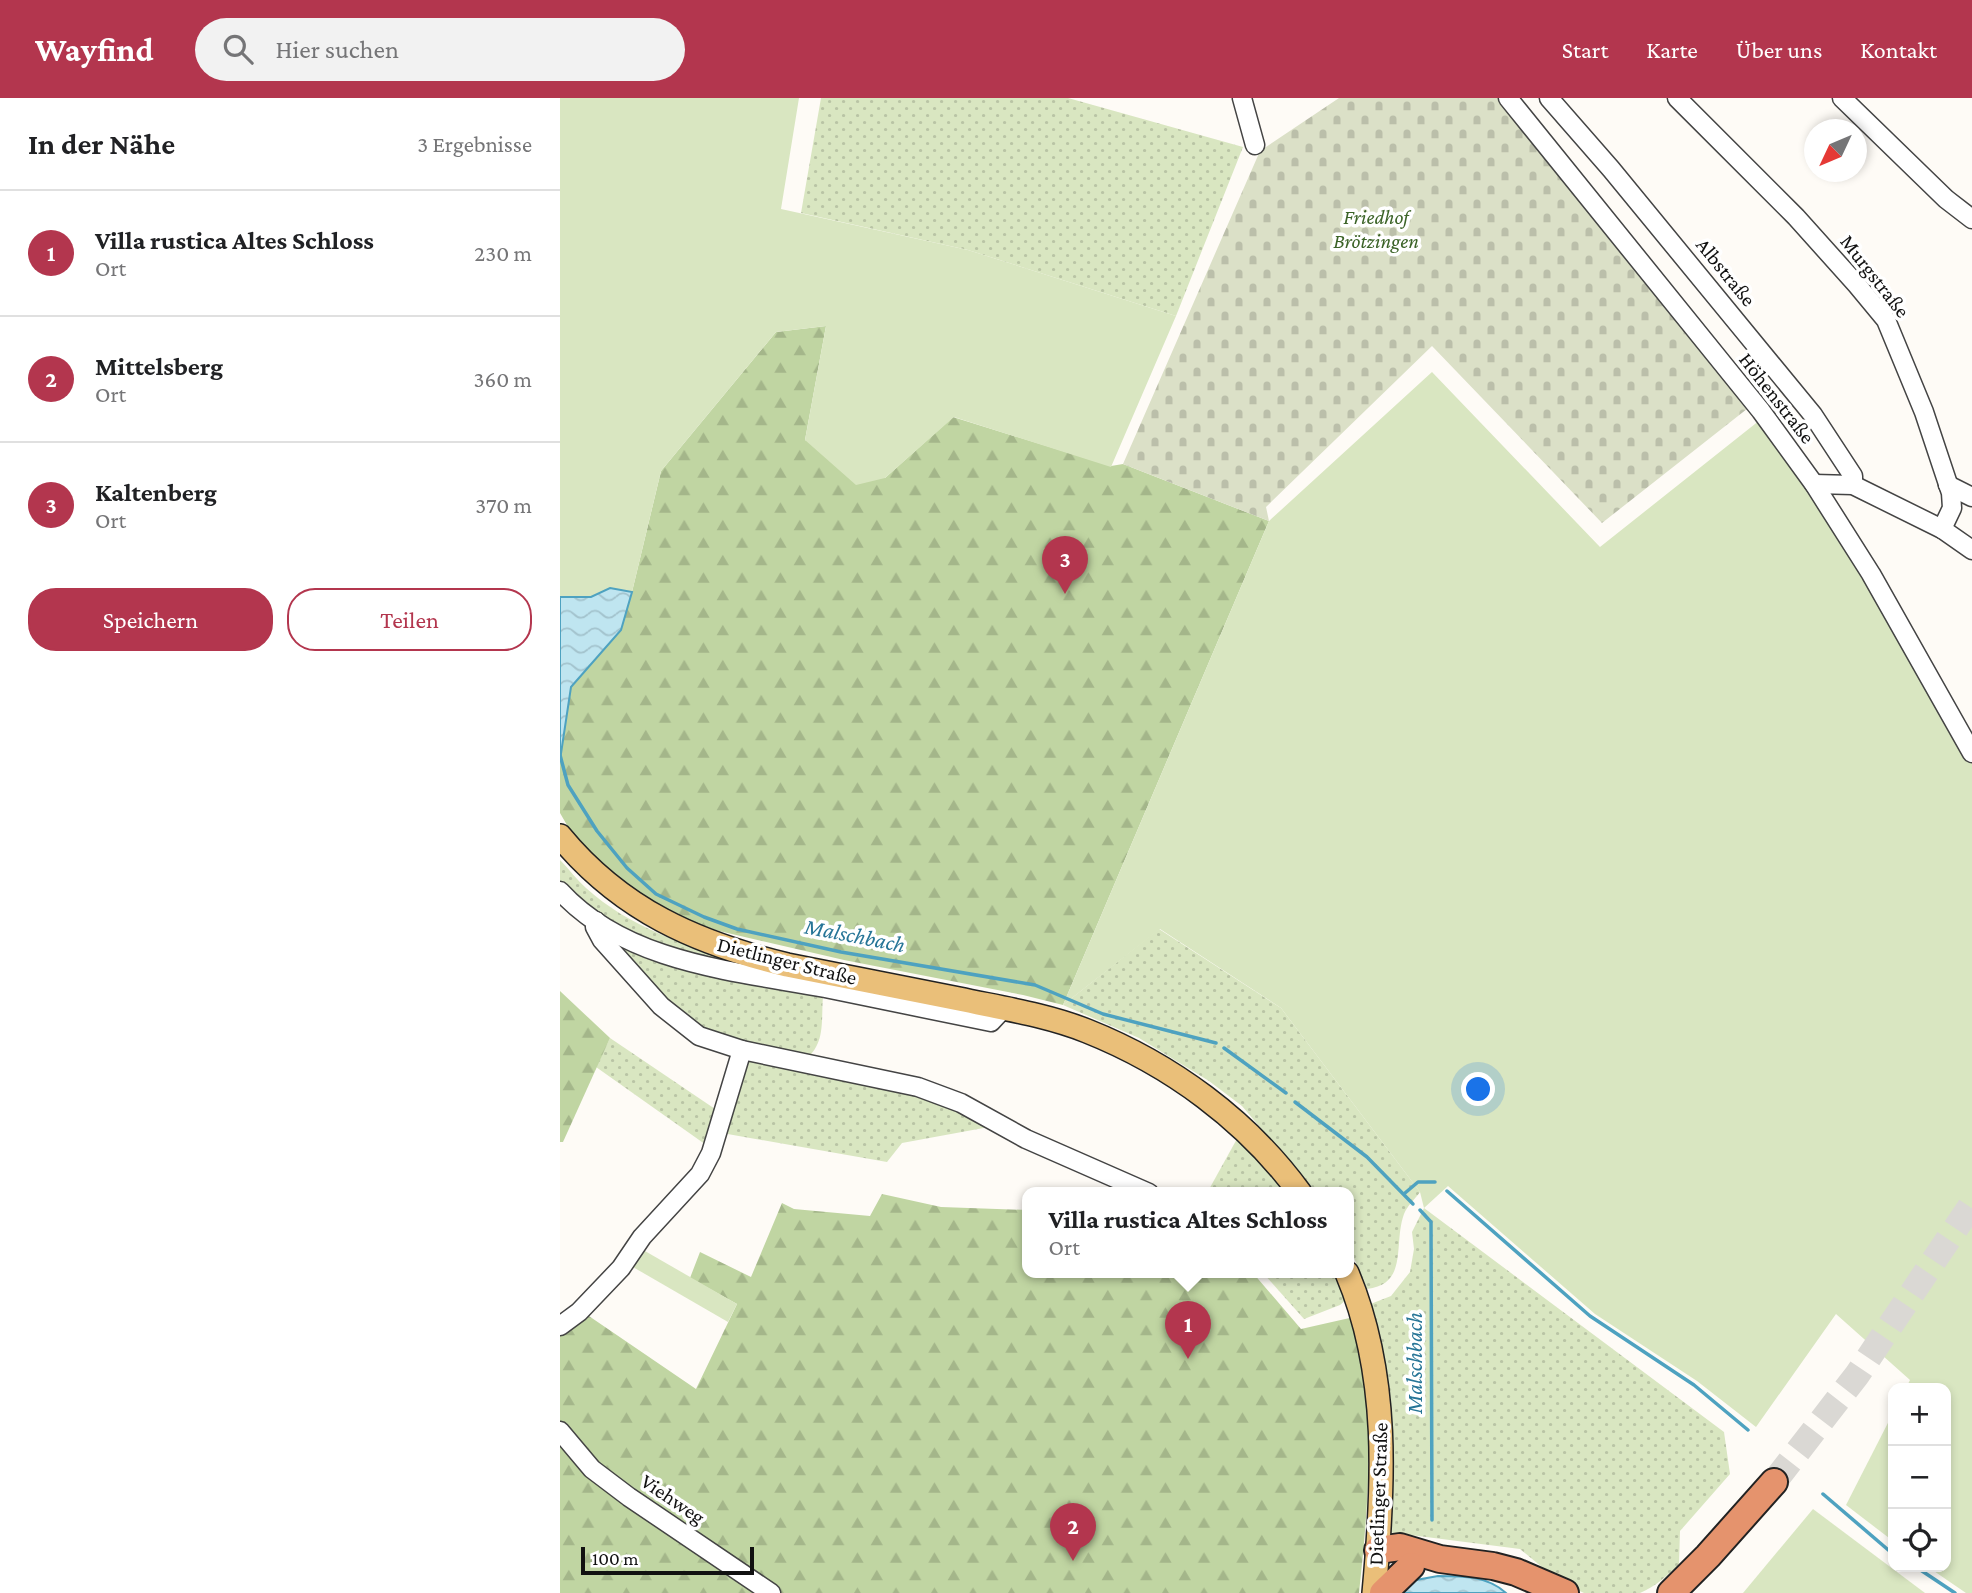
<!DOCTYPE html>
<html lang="de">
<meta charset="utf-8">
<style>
:root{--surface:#fff;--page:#f2f2f2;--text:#202124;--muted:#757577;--line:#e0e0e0;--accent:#b3364e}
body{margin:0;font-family:"Crimson Pro",serif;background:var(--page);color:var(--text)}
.controls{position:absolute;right:21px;bottom:21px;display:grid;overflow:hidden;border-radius:14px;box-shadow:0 4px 10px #0003}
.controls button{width:63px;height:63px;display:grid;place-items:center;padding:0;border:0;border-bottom:2px solid var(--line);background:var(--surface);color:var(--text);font:35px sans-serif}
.compass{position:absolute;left:1244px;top:21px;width:63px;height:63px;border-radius:50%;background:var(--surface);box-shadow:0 4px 10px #0003;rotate:226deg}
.scale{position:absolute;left:21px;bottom:18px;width:173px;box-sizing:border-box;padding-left:7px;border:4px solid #111;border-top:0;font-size:19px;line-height:24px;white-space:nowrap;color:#111;-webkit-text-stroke:5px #fff;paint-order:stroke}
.you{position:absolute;left:919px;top:992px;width:24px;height:24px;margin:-18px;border:5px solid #fff;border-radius:50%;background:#1a73e8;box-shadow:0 0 0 10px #1a73e833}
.badge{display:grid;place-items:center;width:46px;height:46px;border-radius:50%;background:var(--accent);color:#fff;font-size:23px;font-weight:700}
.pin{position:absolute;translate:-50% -58px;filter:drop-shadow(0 2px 4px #0008)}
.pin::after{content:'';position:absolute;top:37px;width:24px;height:21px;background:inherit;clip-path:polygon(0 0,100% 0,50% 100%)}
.popup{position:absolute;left:462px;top:1089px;width:332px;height:91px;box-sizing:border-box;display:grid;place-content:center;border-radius:14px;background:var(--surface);filter:drop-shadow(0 2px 5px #0005);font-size:23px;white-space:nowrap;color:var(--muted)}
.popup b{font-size:26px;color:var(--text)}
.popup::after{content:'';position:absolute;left:50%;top:100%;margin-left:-14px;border:14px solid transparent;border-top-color:var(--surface)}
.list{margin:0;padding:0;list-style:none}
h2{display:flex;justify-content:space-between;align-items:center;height:91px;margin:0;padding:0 28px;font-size:30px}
h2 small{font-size:23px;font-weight:400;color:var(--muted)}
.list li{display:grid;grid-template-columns:46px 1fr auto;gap:21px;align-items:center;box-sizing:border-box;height:126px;padding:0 28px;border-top:2px solid var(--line)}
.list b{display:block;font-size:26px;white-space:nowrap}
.list p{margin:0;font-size:23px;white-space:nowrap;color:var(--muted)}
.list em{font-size:23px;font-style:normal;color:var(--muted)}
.actions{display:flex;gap:14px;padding:21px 28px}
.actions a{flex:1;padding:16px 0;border:2px solid var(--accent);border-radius:28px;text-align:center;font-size:24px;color:var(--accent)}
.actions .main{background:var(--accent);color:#fff}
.icon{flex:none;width:38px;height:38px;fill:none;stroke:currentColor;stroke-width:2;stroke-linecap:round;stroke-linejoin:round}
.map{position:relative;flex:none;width:1412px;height:1495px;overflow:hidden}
header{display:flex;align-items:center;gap:42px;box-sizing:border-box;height:98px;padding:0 35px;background:var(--accent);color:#fff}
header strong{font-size:33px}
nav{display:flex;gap:38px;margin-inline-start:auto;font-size:24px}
.search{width:490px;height:63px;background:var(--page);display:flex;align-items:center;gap:18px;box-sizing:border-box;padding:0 24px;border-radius:38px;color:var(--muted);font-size:26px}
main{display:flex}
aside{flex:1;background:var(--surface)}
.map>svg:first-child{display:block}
</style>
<header>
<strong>Wayfind</strong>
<div class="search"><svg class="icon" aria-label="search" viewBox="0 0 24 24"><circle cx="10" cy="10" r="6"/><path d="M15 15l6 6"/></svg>Hier suchen</div>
<nav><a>Start</a><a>Karte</a><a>Über uns</a><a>Kontakt</a></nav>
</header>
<main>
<aside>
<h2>In der Nähe<small>3 Ergebnisse</small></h2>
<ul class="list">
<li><span class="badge">1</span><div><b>Villa rustica Altes Schloss</b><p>Ort</p></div><em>230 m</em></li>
<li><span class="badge">2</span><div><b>Mittelsberg</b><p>Ort</p></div><em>360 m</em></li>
<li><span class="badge">3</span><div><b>Kaltenberg</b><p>Ort</p></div><em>370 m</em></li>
</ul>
<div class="actions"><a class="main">Speichern</a><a>Teilen</a></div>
</aside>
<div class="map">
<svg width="1412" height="1495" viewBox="0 0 1412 1495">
<defs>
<pattern id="grass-dots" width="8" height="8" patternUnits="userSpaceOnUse" patternTransform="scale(1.75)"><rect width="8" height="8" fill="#d9e6c1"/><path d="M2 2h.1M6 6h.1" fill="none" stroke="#b9c4a5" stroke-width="1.8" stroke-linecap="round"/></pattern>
<pattern id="forest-firs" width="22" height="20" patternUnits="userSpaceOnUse" patternTransform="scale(1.75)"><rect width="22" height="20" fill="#c0d5a2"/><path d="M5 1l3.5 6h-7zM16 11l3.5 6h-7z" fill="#a4b68a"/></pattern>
<pattern id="cemetery-stones" width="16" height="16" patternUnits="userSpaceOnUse" patternTransform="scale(1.75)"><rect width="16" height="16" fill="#dbe0c7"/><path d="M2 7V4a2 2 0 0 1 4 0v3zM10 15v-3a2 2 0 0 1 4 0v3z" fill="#bbbfaa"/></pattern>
<pattern id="water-waves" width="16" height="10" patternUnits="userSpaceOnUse" patternTransform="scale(1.75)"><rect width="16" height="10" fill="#bfe5f0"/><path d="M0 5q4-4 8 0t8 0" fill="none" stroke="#a3c3cd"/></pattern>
</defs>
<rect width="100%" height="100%" fill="#fefbf6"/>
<g fill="url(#grass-dots)">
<path d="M261 0H508L683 49 616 218 408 152 241 115Z"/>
<path d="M0 762C9 771 17 782 26 790 69 829 125 847 179 864L178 870 165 868 68 836 14 800 0 782Z"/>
<path d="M599 831 721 910 860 1094C855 1101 847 1108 844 1116 833 1146 849 1186 807 1191L789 1148V1095H756L682 1008 649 983 579 940 503 907Z"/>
<path d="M43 833 263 898C261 923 266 948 243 963L127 925Z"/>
<path d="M50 940 161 1015 149 1049 36 969Z"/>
<path d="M188 959 367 994 429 1029 342 1045 327 1064 162 1035Z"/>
<path d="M678 1039 729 1095H647Z"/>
<path d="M864 1110 1164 1334 1170 1376 1120 1433 1119 1466C1107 1478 1096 1488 1080 1495H1024L999 1483 960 1451 827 1434 831 1336 826 1268 808 1207 831 1198 850 1174 854 1151 852 1134Z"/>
<path d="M703 1175H776L786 1202 780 1207 744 1221Z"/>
</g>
<g fill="url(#forest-firs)">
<path d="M266 228 245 342 325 380 393 319 551 368 563 366 709 423 503 907 463 897 284 862 159 833 127 822 112 815 67 788 19 748 0 715V662L11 589 61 532 72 494 101 373 216 234Z"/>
<path d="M0 893 50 940 3 1044H0Z"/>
<path d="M322 1096 381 1109 467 1112V1175H693L741 1231 794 1219C798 1245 804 1272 806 1299 812 1365 806 1430 799 1495H0V1233L23 1214 136 1291 177 1206 130 1180 140 1154 191 1179 222 1105 234 1111 310 1118Z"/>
</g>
<path fill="url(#cemetery-stones)" d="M779 0H942L1192 307 1042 425 872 248 706 409 709 423 563 366 700 53Z"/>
<g fill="#d9e6c1">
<path d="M0 0H239L221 111 408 152 616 218 551 369 394 319 325 380 296 387 245 342 266 228 216 234 101 373 72 494 50 490 31 499H0Z"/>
<path d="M872 274 1040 449 1200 322 1255 400 1303 474 1412 664V1495H1406L1368 1469H1386V1290H1346L1350 1282 1276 1216 1196 1329 1137 1283 1035 1216 888 1088 864 1110 860 1094 721 910 600 831 503 907 709 423Z"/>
<path d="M78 1149 177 1206 168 1224 66 1165Z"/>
<path d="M1333 1315V1443L1286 1407Z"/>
<path d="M1253 1411 1365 1495H1183Z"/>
</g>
<g fill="url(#water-waves)" stroke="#4ea2c0" stroke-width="2">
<path d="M50 490 72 494 61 532 11 589 0 662V499H31Z"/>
<path d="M878 1478C902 1478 928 1478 946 1495H843L856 1482Z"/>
</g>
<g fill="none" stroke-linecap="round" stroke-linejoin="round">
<g stroke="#4ea2c0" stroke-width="3.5">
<path d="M0 657 8 687 37 733 67 770 96 796 144 819 177 831 281 854 475 887 543 916 656 945"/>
<path d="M664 950 726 995"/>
<path d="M735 1004 807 1059 853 1106"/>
<path d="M887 1093 1030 1218 1134 1287 1188 1332"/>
<path d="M845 1095 858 1084H875"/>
<path d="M860 1112 871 1124 872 1422"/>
<path d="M1263 1396 1333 1456"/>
<path d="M1356 1469 1395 1495"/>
</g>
<path stroke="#dad8d4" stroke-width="26" stroke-dasharray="26 13" stroke-linecap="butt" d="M1214 1384 1297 1277 1412 1106"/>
<g stroke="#444" stroke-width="21">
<g id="minor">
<path d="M682 0 695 47"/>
<path d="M948 0 1201 313 1254 386 1311 476 1412 655"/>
<path d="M989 0 1051 71 1253 317 1293 378V387"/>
<path d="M1117 0 1236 119 1297 187 1326 222 1364 314 1391 395 1392 410 1382 431"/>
<path d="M1282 0 1386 101 1412 121"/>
<path d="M1254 386 1293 387 1382 431 1412 452"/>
<path d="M1388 387 1412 399"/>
<path d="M0 793C66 865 174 873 265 890 320 901 376 913 431 924L444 910"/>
<path d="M36 823 35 829 42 842 101 908 139 938 182 952 358 989 401 1005 466 1041 589 1095"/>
<path d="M0 1228 19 1214 61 1170 82 1139 140 1076 151 1055 182 952"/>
<path d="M0 1333 32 1371 69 1399 211 1495"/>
</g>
</g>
<g stroke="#222" stroke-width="26">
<g id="major">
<path d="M0 738C61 812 136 845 227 867 284 878 342 890 399 901 441 910 487 917 527 933 610 966 687 1022 740 1095"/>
<path d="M787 1175C830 1277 824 1388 814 1495"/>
</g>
</g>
<g stroke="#222" stroke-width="30">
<g id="highway">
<path d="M818 1452 840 1449 880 1461 933 1468 956 1474 1005 1495"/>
<path d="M823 1495 851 1468"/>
<path d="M1111 1495 1148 1458 1214 1384"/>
</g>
</g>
<use href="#minor" stroke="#fff" stroke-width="18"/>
<use href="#major" stroke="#eabf79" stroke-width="23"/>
<use href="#highway" stroke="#e5936d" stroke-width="26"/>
</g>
<g text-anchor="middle" stroke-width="7" stroke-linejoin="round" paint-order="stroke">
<g font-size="21" font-style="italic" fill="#3b6327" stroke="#fff">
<text x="816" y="126">Friedhof<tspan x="816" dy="24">Brötzingen</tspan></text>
</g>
<g font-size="21" fill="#111" stroke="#fff">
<text transform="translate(1166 174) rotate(51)" y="7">Albstraße</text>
<text transform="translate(1315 178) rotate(52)" y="7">Murgstraße</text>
<text transform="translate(1217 300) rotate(52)" y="7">Höhenstraße</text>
<text transform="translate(227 863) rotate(14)" y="7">Dietlinger Straße</text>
<text transform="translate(818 1396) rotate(-88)" y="7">Dietlinger Straße</text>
<text transform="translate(113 1401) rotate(34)" y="7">Viehweg</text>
</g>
<g font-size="23" font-style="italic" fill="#267597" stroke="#fff">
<text transform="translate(295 837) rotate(11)" y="8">Malschbach</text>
<text transform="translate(854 1265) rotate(-90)" y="8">Malschbach</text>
</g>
</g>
</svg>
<div class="controls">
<button>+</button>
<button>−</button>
<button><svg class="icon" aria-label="locate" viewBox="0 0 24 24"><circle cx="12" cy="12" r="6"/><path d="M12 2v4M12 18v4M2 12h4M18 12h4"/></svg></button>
</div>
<svg class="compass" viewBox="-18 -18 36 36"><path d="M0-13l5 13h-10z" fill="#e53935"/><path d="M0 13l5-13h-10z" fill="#757577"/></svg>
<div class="scale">100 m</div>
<div class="you"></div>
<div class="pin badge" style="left:628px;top:1261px">1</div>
<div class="popup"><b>Villa rustica Altes Schloss</b>Ort</div>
<div class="pin badge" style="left:513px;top:1463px">2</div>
<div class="pin badge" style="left:505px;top:496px">3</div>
</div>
</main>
